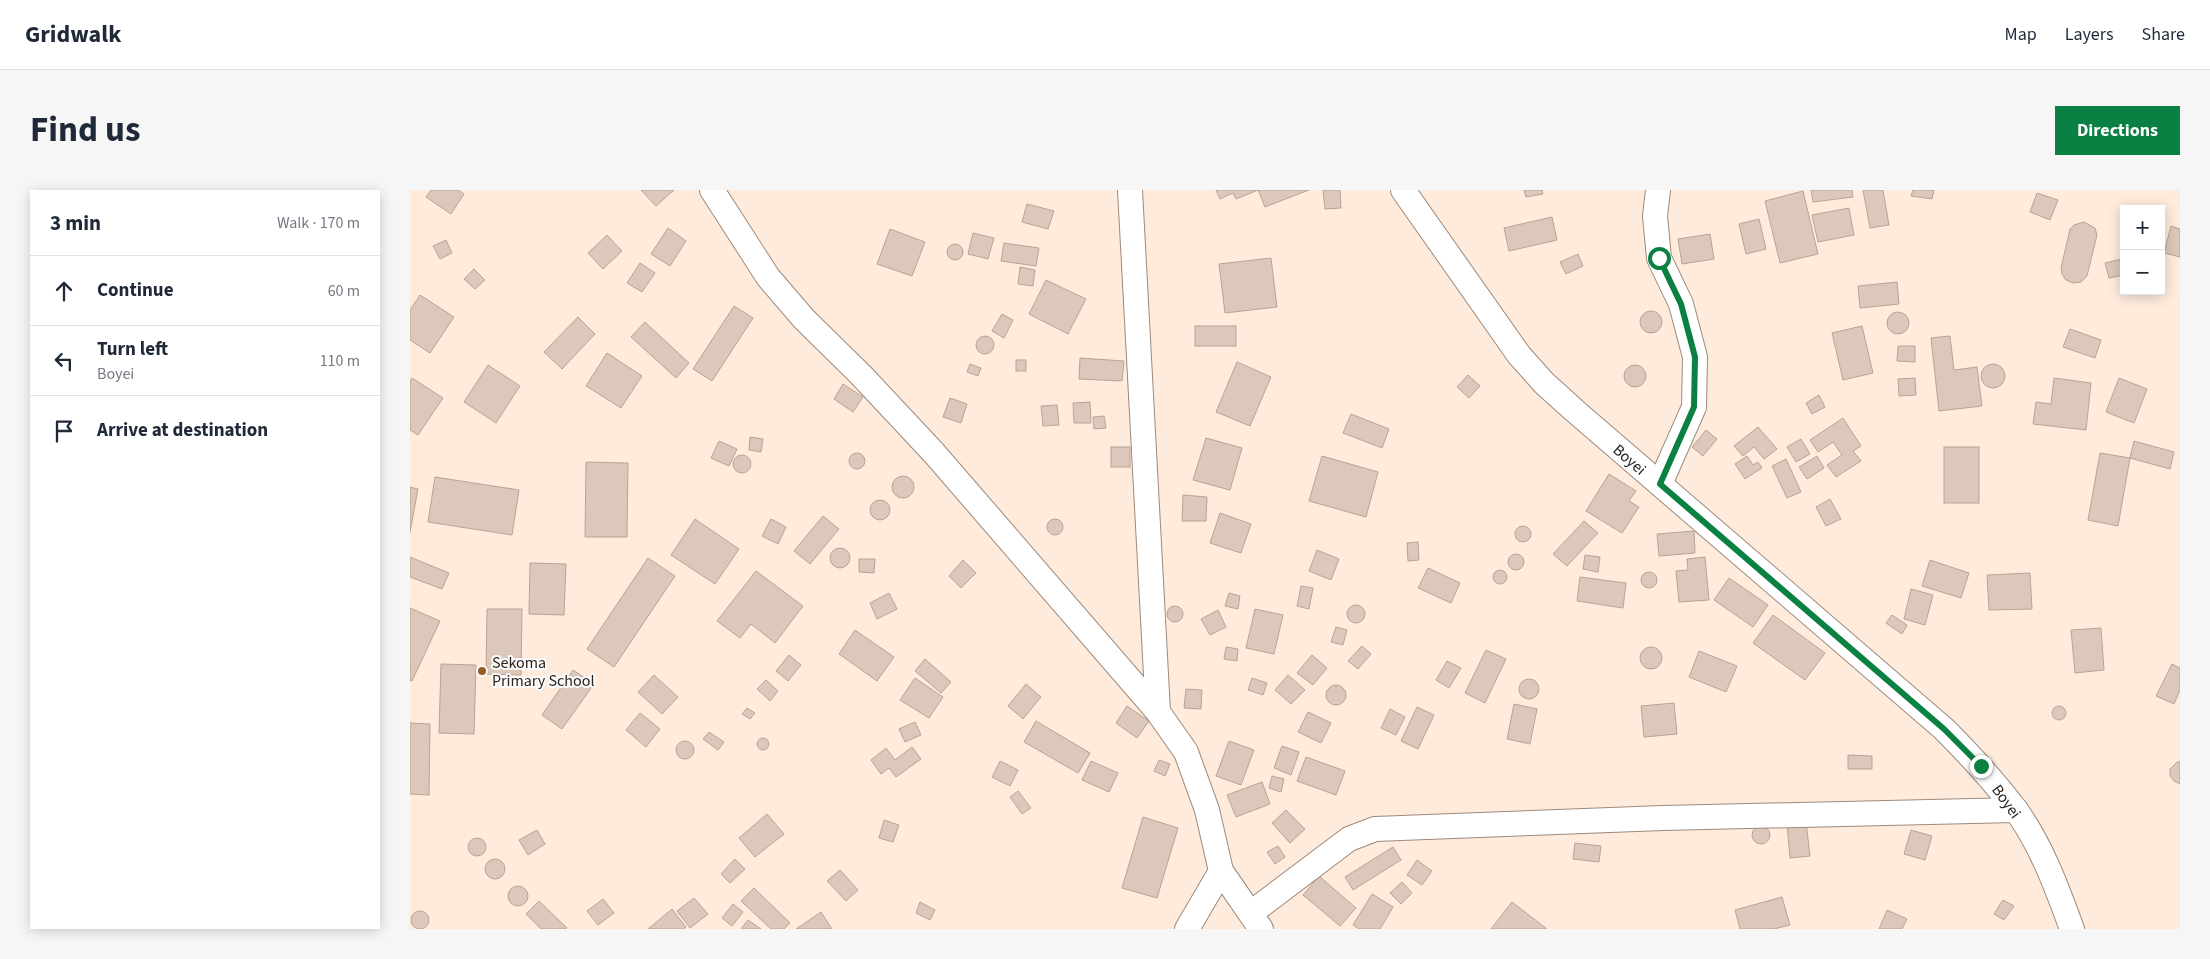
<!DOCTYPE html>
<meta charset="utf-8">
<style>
:root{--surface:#fff;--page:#f6f6f7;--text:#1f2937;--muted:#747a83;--line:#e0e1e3;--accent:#0b8043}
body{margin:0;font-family:"Source Sans 3",sans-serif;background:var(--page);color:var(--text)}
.controls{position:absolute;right:15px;top:15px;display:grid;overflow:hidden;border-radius:0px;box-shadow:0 2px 12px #0003}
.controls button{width:45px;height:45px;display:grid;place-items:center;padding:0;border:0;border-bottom:1px solid var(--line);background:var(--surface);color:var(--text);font:25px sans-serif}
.stop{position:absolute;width:15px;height:15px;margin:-11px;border:4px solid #0b8043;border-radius:50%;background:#fff}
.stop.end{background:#0b8043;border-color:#fff;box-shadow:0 1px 5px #0008}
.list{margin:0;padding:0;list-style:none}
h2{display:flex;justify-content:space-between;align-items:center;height:65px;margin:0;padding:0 20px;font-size:21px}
h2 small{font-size:16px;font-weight:400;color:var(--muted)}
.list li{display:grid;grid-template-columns:32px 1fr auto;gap:15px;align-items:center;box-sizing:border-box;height:70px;padding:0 20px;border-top:1px solid var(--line)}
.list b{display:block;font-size:19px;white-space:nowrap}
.list p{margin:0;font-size:16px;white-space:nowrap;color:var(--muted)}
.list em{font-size:16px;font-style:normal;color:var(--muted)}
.icon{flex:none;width:28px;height:28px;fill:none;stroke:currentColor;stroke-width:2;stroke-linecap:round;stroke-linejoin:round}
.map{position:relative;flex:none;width:1770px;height:739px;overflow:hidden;border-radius:0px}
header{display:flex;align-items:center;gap:30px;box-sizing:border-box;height:70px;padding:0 25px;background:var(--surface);border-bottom:1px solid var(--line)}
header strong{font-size:24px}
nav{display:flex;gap:28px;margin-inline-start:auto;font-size:18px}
.intro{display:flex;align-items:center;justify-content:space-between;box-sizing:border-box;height:120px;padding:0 30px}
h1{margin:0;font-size:35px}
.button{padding:12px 22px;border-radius:0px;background:var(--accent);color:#fff;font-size:18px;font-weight:700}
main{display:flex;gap:30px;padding:0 30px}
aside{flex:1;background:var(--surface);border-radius:0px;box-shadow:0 2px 12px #0003}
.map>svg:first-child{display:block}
</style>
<header>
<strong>Gridwalk</strong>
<nav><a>Map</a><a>Layers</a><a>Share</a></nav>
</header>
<div class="intro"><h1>Find us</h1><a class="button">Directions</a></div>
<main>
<aside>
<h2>3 min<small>Walk · 170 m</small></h2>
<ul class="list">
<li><svg class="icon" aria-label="ahead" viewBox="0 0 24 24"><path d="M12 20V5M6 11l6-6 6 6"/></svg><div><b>Continue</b></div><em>60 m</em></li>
<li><svg class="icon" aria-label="left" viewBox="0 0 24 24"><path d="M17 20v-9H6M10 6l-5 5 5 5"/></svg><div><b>Turn left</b><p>Boyei</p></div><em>110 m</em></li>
<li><svg class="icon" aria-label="arrive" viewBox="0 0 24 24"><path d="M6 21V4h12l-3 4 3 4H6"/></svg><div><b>Arrive at destination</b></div></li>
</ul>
</aside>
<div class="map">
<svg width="1770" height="739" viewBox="0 0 1770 739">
<rect width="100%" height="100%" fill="#feebdc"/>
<g fill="#dbc8ba" stroke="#b6a496">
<path d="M21 0H48L54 4 41 24 16 7Z"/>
<path d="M231 0H264L246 16Z"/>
<path d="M806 0H899L855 17 848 0 826 9 823 3 810 9Z"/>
<path d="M913 0H930L931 18 915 19Z"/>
<path d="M1114 0H1132L1133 4 1116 7Z"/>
<path d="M1401 0H1442L1443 7 1403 12Z"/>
<path d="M1453 0H1473L1479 35 1460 38Z"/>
<path d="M1503 0H1524L1522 9 1501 6Z"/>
<path d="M1393 1 1408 64 1370 73 1355 11Z"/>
<path d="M1627 3 1648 10 1640 30 1620 22Z"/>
<path d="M617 14 644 21 638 39 612 32Z"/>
<path d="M1439 18 1444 45 1408 52 1402 25Z"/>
<path d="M1142 27 1147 50 1099 61 1094 38Z"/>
<path d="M1349 29 1356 59 1336 64 1329 34Z"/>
<path d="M1674 32 1685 38 1687 45 1677 86 1671 92 1663 93 1656 90 1652 84 1651 78 1660 39 1664 35Z"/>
<path d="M1761 36 1770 39V67L1754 63Z"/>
<path d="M258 38 276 51 260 76 241 64Z"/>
<path d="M480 39 515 52 502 86 467 74Z"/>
<path d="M563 43 584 48 578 69 558 64Z"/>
<path d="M1300 44 1304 69 1272 74 1268 49Z"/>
<path d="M197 45 212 61 193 79 178 63Z"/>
<path d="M36 50 42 63 30 69 23 56Z"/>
<path d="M594 53 629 58 626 76 591 71Z"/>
<circle cx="545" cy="62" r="8"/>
<path d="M1168 64 1173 76 1156 84 1150 72Z"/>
<path d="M861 68 867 117 815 123 809 74Z"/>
<path d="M1712 69 1714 85 1699 88 1695 73Z"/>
<path d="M230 73 245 83 232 102 217 93Z"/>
<path d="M610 77 625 80 623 96 608 94Z"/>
<path d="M64 79 75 90 65 99 54 89Z"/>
<path d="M636 90 676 109 658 144 619 124Z"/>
<path d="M1487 92 1489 114 1450 118 1448 96Z"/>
<path d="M10 105 44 127 20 163 0 150V120Z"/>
<path d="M324 116 343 128 302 191 283 179Z"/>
<circle cx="1241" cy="132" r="11"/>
<circle cx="1488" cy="133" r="11"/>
<path d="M592 124 603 130 594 148 582 141Z"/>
<path d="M168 127 185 144 152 179 134 162Z"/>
<path d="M235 132 279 173 266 188 221 147Z"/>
<rect x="785" y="136" width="41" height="20"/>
<path d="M1452 136 1463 183 1433 190 1422 143Z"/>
<path d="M1660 139 1691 150 1685 168 1653 157Z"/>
<path d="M1540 146 1544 180 1567 177 1572 216 1529 221 1521 148Z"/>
<circle cx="575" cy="155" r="9"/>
<path d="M1488 156H1505V172L1487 171Z"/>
<path d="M197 163 232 186 211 218 176 196Z"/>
<path d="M670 168 714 171 712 191 669 189Z"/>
<rect x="606" y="170" width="10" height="11"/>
<path d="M827 172 861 187 840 236 806 222Z"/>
<path d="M560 174 571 178 568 186 557 182Z"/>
<circle cx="1583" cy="186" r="12"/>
<path d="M78 175 110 196 86 233 54 212Z"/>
<circle cx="1225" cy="186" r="11"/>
<path d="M1058 185 1070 196 1059 208 1047 197Z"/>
<path d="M2 188 33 208 8 245 0 240V191Z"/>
<path d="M1505 188 1506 205 1489 206 1488 189Z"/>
<path d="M1644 188 1681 193 1676 240 1623 234 1626 212 1641 214Z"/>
<path d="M1709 188 1737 199 1724 233 1696 222Z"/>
<path d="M433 194 453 207 443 222 424 209Z"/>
<path d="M1409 205 1415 217 1402 224 1396 213Z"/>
<path d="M540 208 557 214 551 233 533 227Z"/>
<path d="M680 212 681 233H664L663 213Z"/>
<path d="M647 215 649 235 633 236 631 216Z"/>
<path d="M941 224 979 239 972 258 933 243Z"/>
<path d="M694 226 696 238 684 239 683 227Z"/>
<path d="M1433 228 1451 256 1443 261 1451 271 1426 287 1417 275 1432 265 1423 252 1408 262 1400 250Z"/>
<path d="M1348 237 1367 259 1354 269 1344 257 1333 266 1324 256Z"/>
<path d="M1296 240 1307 249 1293 266 1282 257Z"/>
<path d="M340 247 353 249 351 262 339 260Z"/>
<path d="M796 248 832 258 820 300 783 290Z"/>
<path d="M1391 249 1400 264 1386 272 1377 257Z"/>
<path d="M309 251 327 259 319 276 301 268Z"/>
<path d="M1724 251 1764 262 1760 279 1720 268Z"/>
<rect x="701" y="257" width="19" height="20"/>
<rect x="1534" y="257" width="35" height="56"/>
<circle cx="447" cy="271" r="8"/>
<path d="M1690 263 1720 268 1708 336 1678 330Z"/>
<circle cx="332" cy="274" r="9"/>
<path d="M912 266 968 282 956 327 899 311Z"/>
<path d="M1337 266 1343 275 1348 272 1352 278 1335 289 1325 274Z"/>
<path d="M1407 266 1414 278 1397 289 1389 277Z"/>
<path d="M1376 269 1391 302 1377 308 1362 276Z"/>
<path d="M176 272 218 273 217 347H175Z"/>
<path d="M1199 284 1226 301 1219 311 1229 317 1212 343 1176 321Z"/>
<circle cx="493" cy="297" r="11"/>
<path d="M25 287 109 300 102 345 18 332Z"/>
<path d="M0 297 8 299 0 342Z"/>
<path d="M773 305 797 307 796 331H772Z"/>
<path d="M1420 309 1431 329 1416 336 1406 317Z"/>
<circle cx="470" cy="320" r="10"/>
<path d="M810 323 841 334 831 363 800 353Z"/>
<path d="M413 326 429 339 400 374 384 361Z"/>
<circle cx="645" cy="337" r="8"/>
<path d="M285 329 329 359 305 394 261 365Z"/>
<path d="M361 329 376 337 368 354 352 346Z"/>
<path d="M1174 331 1188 343 1157 376 1143 364Z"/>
<circle cx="1113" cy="344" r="8"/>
<path d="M1284 341 1285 363 1249 366 1247 344Z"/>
<path d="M1008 352 1009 370 998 371 997 353Z"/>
<circle cx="430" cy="368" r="10"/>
<path d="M907 360 929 369 921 390 899 381Z"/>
<circle cx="1106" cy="372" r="8"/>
<path d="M1175 365 1190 367 1188 382 1173 379Z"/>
<path d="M0 367 39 383 32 399 0 387Z"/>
<path d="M1295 367 1299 410 1269 412 1266 381 1278 380 1277 369Z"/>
<path d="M238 368 265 386 204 477 177 459Z"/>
<path d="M449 369H465L464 383 449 382Z"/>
<path d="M553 370 566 383 551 398 539 386Z"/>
<path d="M1520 370 1559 383 1551 408 1512 396Z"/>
<path d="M120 373 156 374 154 425 119 424Z"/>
<path d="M1018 378 1050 393 1041 413 1008 398Z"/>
<circle cx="1090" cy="387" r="7"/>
<path d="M346 381 393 416 365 453 341 434 330 448 307 431Z"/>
<circle cx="1239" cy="390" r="8"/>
<path d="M1620 383 1622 419 1579 420 1577 385Z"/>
<path d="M1170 387 1216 393 1213 418 1167 411Z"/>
<path d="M1319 388 1358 415 1343 437 1304 410Z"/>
<path d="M891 396 903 398 899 419 887 416Z"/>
<path d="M1501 399 1523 405 1515 435 1494 429Z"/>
<path d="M479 403 487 419 467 429 460 413Z"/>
<path d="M819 403 830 406 828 419 815 416Z"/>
<circle cx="946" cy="424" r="9"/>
<circle cx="765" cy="424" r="8"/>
<path d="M0 418 30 431 2 491 0 490Z"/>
<path d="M77 419H112L111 485 76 484Z"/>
<path d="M845 419 873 425 864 464 836 458Z"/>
<path d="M808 420 816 437 800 445 791 429Z"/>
<path d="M1363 425 1415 463 1395 490 1343 453Z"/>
<path d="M1482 425 1497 435 1492 444 1476 433Z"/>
<path d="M926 437 937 440 933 455 921 452Z"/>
<path d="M1691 438 1694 480 1665 483 1661 440Z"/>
<path d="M445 440 484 467 467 491 429 464Z"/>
<path d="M952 456 961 464 948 479 938 471Z"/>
<circle cx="1241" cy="468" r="11"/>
<path d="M816 457 828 459 827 471 814 469Z"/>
<path d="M1076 460 1096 469 1075 513 1055 503Z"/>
<path d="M1289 461 1327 476 1316 502 1279 487Z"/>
<path d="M379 465 391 475 378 491 366 481Z"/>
<path d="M902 465 917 478 903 495 887 483Z"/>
<path d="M515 469 541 492 531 503 505 481Z"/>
<path d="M1037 471 1051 478 1039 498 1026 490Z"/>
<path d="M31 474 66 475 64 544 29 543Z"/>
<path d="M1762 474 1770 478V500L1764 514 1746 506Z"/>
<path d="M163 480 184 494 152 539 132 525Z"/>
<path d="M244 485 268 507 252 524 228 502Z"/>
<path d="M878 485 895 500 881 514 865 500Z"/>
<path d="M505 488 533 507 519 528 490 510Z"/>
<path d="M842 488 857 493 853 505 838 500Z"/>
<circle cx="1119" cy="499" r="10"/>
<path d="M356 490 368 501 360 511 347 499Z"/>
<path d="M616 494 631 507 613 529 598 516Z"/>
<circle cx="926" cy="505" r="10"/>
<path d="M776 499 792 500 791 519 774 518Z"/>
<path d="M1264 513 1267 544 1234 547 1231 516Z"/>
<path d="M1104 514 1127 519 1120 554 1097 549Z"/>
<path d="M717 516 739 531 727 548 706 533Z"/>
<circle cx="1649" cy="523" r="7"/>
<path d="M1007 517 1024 525 1008 559 991 551Z"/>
<path d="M337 518 345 523 340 529 332 524Z"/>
<path d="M980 519 995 527 986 545 971 538Z"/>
<path d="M898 522 921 533 911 553 888 542Z"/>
<path d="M230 523 250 539 236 557 216 540Z"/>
<path d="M626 531 680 563 668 583 614 552Z"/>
<path d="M505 532 511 545 495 552 489 539Z"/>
<path d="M0 533 20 534 19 605 0 604Z"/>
<path d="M299 542 314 552 308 560 293 549Z"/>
<circle cx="353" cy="554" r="6"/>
<circle cx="275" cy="560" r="9"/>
<path d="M819 551 844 560 831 595 806 586Z"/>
<path d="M872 556 889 562 881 585 864 578Z"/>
<path d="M502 557 511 569 486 587 479 578 471 584 461 570 476 558 485 570Z"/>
<path d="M1438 565 1462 566V579H1438Z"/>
<path d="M896 567 935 581 926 605 887 591Z"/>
<path d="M749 570 760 574 755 586 744 581Z"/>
<path d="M590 571 608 580 600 596 582 587Z"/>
<path d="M681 571 708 583 699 602 672 590Z"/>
<path d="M1767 572H1770V594L1764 591 1760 586V579Z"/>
<path d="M862 586 874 589 871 602 859 598Z"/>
<path d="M852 592 860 614 826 627 817 605Z"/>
<path d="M608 601 621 618 612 624 600 607Z"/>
<path d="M876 620 895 639 880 653 862 633Z"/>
<path d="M357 624 374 644 345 667 329 648Z"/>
<path d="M733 627 768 638 747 708 712 698Z"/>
<path d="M474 630 489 635 483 652 469 648Z"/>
<path d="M1396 632 1400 666 1380 668 1377 634Z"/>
<circle cx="1351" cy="645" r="9"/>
<path d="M127 640 135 654 118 665 109 650Z"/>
<path d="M1501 640 1522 646 1515 670 1494 664Z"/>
<circle cx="67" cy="657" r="9"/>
<path d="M1165 653 1191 656 1189 672 1163 669Z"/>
<path d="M868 656 875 667 865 674 857 662Z"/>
<path d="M983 657 991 670 943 700 935 687Z"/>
<path d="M325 669 335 679 320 693 311 684Z"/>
<circle cx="85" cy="679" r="10"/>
<path d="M1007 670 1022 681 1012 695 997 685Z"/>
<path d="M430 680 448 700 436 711 417 691Z"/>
<path d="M909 686 946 718 930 736 893 705Z"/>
<path d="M992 692 1002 703 991 714 980 703Z"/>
<circle cx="108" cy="706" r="10"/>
<path d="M344 698 380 733 374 739H361L331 711Z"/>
<path d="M962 704 983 717 970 739H949L943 735Z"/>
<path d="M1372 707 1380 735 1364 739H1330L1325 720Z"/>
<path d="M284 708 298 724 280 738 267 721Z"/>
<path d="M193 709 204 723 188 735 177 721Z"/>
<path d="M1593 710 1604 716 1594 730 1584 724Z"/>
<path d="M129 711 157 738 155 739H131L116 724Z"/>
<path d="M510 712 525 720 520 730 506 723Z"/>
<path d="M1102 712 1137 739H1081Z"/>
<path d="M323 714 333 722 322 736 312 728Z"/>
<path d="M262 719 276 737 273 739H238Z"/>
<path d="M1477 720 1497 729 1492 739H1469Z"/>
<circle cx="10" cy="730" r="9"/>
<path d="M411 722 422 739H386Z"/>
<path d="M338 730 351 739H331Z"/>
</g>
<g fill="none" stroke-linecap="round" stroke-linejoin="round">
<g stroke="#9c8a7d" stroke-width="26">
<g id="minor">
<path d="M302 0 358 87 394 129 451 185 524 263 748 522 776 562 797 620 811 681 777 739"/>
<path d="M720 0 748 522"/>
<path d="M993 0 1109 165 1134 193 1165 221 1534 539C1559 564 1583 590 1605 619 1631 654 1647 698 1662 739"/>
<path d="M1248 0 1245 26 1249 68 1271 114 1285 167 1284 217 1250 294"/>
<path d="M811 681 851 739"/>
<path d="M841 723 939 649 965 639 1253 628 1606 620"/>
</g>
</g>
<use href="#minor" stroke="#fff" stroke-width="24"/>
</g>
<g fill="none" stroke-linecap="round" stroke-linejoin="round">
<path stroke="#0b8043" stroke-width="6" d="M1249 68 1271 114 1285 167 1284 217 1250 294 1534 539 1571 576"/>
</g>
<circle fill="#9a5c21" stroke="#fcfcfc" stroke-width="2" cx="72" cy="481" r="5"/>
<g text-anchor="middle" stroke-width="4" stroke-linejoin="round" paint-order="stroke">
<g font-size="16" fill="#2a231e" stroke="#fcfcfc">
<text transform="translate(1220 269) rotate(41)" y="6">Boyei</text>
<text transform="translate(1597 611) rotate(54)" y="6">Boyei</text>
</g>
<g font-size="16" fill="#2a231e" stroke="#fcfcfc" text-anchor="start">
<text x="82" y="478">Sekoma<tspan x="82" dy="18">Primary School</tspan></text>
</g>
</g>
</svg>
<div class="controls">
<button>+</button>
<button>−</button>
</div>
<div class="stop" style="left:1249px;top:68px"></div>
<div class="stop end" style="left:1571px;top:576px"></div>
</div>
</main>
